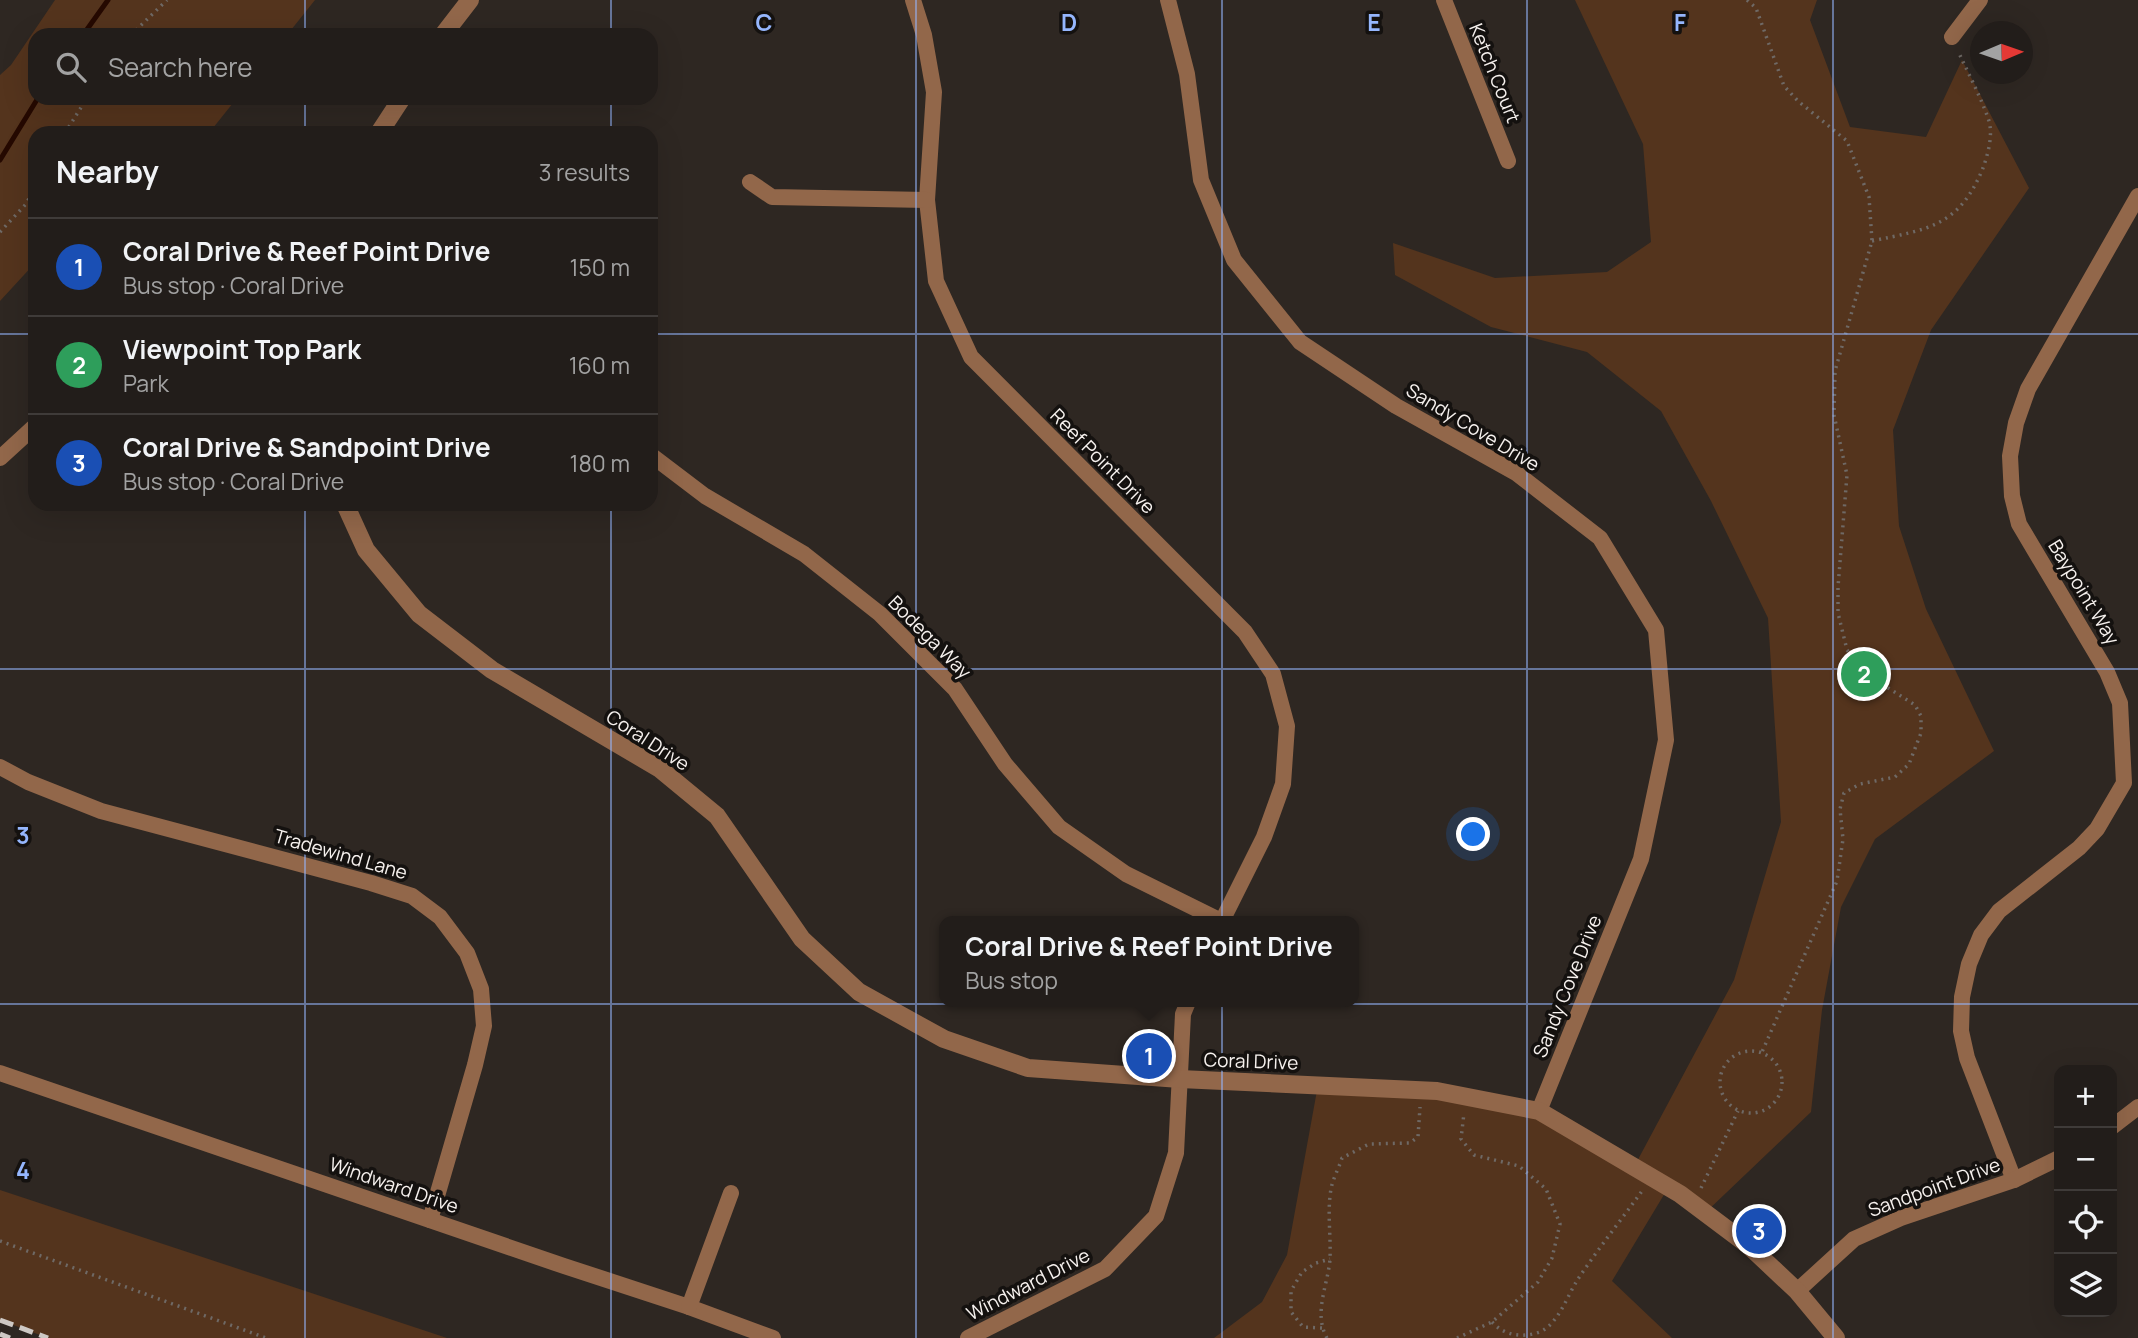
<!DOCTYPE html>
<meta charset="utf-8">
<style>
:root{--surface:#221d1a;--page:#2a2623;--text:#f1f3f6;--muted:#a2a2a2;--line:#3f3b39;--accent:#95b6fd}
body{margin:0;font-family:Manrope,sans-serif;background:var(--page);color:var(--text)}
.controls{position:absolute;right:21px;bottom:21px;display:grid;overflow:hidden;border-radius:14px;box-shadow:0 7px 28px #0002}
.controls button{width:63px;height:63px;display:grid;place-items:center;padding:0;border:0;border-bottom:2px solid var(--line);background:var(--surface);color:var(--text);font:35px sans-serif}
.compass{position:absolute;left:1970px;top:21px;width:63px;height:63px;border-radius:50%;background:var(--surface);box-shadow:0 7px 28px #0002;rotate:88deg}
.you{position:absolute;left:1474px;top:835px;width:24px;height:24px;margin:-18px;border:5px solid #fff;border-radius:50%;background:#1a73e8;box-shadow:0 0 0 10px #1a73e833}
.badge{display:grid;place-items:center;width:46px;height:46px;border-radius:50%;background:var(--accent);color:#fff;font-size:23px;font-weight:700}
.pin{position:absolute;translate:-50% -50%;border:4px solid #fff;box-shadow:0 2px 7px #0006}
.popup{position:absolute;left:939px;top:916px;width:420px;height:91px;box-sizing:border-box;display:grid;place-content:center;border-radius:14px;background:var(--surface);filter:drop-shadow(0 2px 5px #0005);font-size:23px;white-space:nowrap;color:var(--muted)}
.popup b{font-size:26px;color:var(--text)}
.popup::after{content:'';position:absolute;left:50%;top:100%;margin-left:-14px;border:14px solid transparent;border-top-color:var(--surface)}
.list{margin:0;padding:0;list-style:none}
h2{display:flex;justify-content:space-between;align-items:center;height:91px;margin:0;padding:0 28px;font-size:30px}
h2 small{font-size:23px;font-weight:400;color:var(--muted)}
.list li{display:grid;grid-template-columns:46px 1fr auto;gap:21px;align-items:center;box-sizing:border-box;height:98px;padding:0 28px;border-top:2px solid var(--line)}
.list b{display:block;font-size:26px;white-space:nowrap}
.list p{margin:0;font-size:23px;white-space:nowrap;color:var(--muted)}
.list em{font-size:23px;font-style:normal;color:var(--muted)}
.icon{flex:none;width:38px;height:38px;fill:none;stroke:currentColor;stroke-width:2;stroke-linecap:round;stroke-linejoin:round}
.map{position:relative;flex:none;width:2138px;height:1338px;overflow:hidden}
.search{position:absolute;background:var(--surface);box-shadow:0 7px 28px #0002;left:28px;top:28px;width:630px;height:77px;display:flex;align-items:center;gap:18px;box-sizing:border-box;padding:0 24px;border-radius:21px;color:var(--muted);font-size:26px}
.panel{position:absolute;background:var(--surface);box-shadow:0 7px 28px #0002;left:28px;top:126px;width:630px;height:385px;border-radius:21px}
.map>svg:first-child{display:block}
</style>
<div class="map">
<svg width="2138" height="1338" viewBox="0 0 2138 1338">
<rect width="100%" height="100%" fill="#2e2722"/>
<g fill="#54341d">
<path d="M55 0H315L287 35H35V98H237L209 133H35V263L0 301V75L11 65Z"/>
<path d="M1575 0H1817L1810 20 1850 127 1926 137 1962 60 2029 188 1931 330 1893 430 1899 526 1926 609 1994 751 1875 839 1841 907 1822 1010 1811 1112 1705 1213 1668 1188 1612 1281 1672 1338H1214L1262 1302 1287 1255 1318 1085 1539 1111 1634 1167 1734 980 1781 822 1768 618 1711 501 1661 411 1587 352 1491 327 1395 275 1393 243 1495 278 1607 272 1651 242 1643 144Z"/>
<path d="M0 1190 447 1338H48L0 1320Z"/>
</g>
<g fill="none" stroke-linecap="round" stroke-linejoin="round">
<g stroke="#250900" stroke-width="5">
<path d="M83 35 108 0"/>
<path d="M0 160 38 98"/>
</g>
<g stroke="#6f6965" stroke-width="3.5" stroke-dasharray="2 5" stroke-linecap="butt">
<path d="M1747 0 1756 8 1784 86 1798 101 1847 141 1869 197 1872 241 1835 371 1834 415 1847 475 1838 587V613L1847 650 1871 677 1915 705 1921 716V733L1909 764 1895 777 1860 784 1844 793 1840 809 1843 839 1837 881 1762 1052"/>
<path d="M131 35 167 0"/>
<path d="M65 133 87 98"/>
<path d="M0 232 26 204 35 188"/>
<path d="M1872 241C1928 229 1959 227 1983 168 1988 154 1993 136 1989 121 1981 97 1968 73 1958 51"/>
<circle cx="1751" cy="1082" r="31"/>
<path d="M1701 1188 1738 1111"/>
<path d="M0 1241 266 1338"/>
<path d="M1492 1322C1505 1336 1522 1338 1540 1332 1559 1323 1567 1296 1578 1279 1598 1249 1621 1220 1642 1191"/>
<path d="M1322 1328 1303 1327 1291 1312V1291L1302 1272 1316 1263 1330 1259"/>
<path d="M1327 1338C1313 1313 1328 1285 1330 1259 1331 1235 1327 1212 1331 1189 1333 1178 1339 1168 1342 1158L1369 1144 1410 1143 1418 1137 1420 1107"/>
<path d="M1457 1338 1492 1322 1538 1282 1552 1258 1560 1224 1546 1189 1519 1166 1474 1155 1461 1139 1464 1113"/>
</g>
<g stroke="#92674a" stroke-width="16">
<path d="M913 0 924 35 934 92 927 200 936 281 971 357 1245 632 1273 674 1287 726 1283 784 1264 837 1222 921"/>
<path d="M1168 0 1187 74 1201 180 1234 260 1300 342 1396 406 1516 473 1600 538 1656 630 1666 740 1641 859 1539 1111"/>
<path d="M1444 0 1508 161"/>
<path d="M1952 37 1980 0"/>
<path d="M750 182 772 197 927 200"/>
<path d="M651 455 705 496 804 554 880 614 955 689 1005 764 1059 827 1126 874 1221 921"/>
<path d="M0 458 35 426"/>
<path d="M0 767 28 782 101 811 371 883 412 896 440 917 467 953 481 989 484 1026 475 1065 430 1220"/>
<path d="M0 1073 564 1266 689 1307 773 1338"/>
<path d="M2112 1127 2138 1107"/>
<path d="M2014 1180 1967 1058 1961 1031 1962 997 1969 964 1981 935 1999 911 2079 848 2097 829 2124 783 2120 703 2107 672 2019 524 2012 496 2010 456 2016 423 2028 389 2138 196"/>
<path d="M1797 1291 1854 1239 1901 1218 2014 1180 2059 1158"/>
<path d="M689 1307 731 1193"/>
<path d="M968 1338 1105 1269 1156 1216 1176 1153 1183 1014 1188 1002"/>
</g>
<g stroke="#92674a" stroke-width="18">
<path d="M443 35 470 0"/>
<path d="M379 133 402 98"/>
<path d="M345 504 366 550 419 614 492 670 660 769 717 816 802 939 859 992 944 1039 1028 1068 1180 1079 1437 1091 1539 1111 1680 1194 1748 1245 1797 1291 1836 1338"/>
</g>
<g stroke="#cec9c5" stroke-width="5" stroke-dasharray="14 7" stroke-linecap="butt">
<path d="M0 1320 48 1338"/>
<path d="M0 1334 10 1338"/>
</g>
</g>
<path fill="none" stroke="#95b6fd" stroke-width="2" stroke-opacity="0.55" d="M305 0V35M611 0V35M916 0V1338M1222 0V1338M1527 0V1338M1833 0V1338M305 98V133M611 98V133M0 334H35M651 334H2138M305 504V1338M611 504V1338M0 669H2138M0 1004H2138"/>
<g text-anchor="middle" stroke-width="7" stroke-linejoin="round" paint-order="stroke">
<g font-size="19" fill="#f6f1ee" stroke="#14110f">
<text transform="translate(1495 73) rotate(68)" y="7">Ketch Court</text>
<text transform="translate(1473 427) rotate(31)" y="7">Sandy Cove Drive</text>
<text transform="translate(1103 461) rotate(45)" y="7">Reef Point Drive</text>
<text transform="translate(2084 592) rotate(59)" y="7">Baypoint Way</text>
<text transform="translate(930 637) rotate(45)" y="7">Bodega Way</text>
<text transform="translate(648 740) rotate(33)" y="7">Coral Drive</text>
<text transform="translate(341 854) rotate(16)" y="7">Tradewind Lane</text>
<text transform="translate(1567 986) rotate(-68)" y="7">Sandy Cove Drive</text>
<text transform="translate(1251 1061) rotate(2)" y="7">Coral Drive</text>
<text transform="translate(394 1185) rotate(19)" y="7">Windward Drive</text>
<text transform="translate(1934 1187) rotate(-20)" y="7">Sandpoint Drive</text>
<text transform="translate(1028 1284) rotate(-27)" y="7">Windward Drive</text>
</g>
</g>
<g font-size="23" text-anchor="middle" font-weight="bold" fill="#95b6fd" stroke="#14110f" stroke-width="7" stroke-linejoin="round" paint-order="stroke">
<text x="764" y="31">C</text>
<text x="1069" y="31">D</text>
<text x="1374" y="31">E</text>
<text x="1680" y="31">F</text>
<text x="23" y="844">3</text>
<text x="23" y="1179">4</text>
</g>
</svg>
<div class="controls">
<button>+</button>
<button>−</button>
<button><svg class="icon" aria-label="locate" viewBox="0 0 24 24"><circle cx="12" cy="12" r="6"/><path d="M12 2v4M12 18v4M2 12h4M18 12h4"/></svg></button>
<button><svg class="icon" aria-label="layers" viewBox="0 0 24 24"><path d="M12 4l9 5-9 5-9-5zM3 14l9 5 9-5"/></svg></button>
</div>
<svg class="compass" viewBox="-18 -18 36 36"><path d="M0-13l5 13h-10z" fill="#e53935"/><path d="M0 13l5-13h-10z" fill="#a2a2a2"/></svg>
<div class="you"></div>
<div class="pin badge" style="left:1149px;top:1056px;background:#1a4fb4">1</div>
<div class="popup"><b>Coral Drive &amp; Reef Point Drive</b>Bus stop</div>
<div class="pin badge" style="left:1864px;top:674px;background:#2e9e5b">2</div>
<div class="pin badge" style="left:1759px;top:1231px;background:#1a4fb4">3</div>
<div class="search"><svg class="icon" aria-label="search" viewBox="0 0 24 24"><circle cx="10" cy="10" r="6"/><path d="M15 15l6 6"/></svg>Search here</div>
<section class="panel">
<h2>Nearby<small>3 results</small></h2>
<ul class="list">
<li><span class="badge" style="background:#1a4fb4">1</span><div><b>Coral Drive &amp; Reef Point Drive</b><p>Bus stop · Coral Drive</p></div><em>150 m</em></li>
<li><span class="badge" style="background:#2e9e5b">2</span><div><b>Viewpoint Top Park</b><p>Park</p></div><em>160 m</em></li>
<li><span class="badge" style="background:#1a4fb4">3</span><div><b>Coral Drive &amp; Sandpoint Drive</b><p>Bus stop · Coral Drive</p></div><em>180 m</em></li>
</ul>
</section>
</div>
